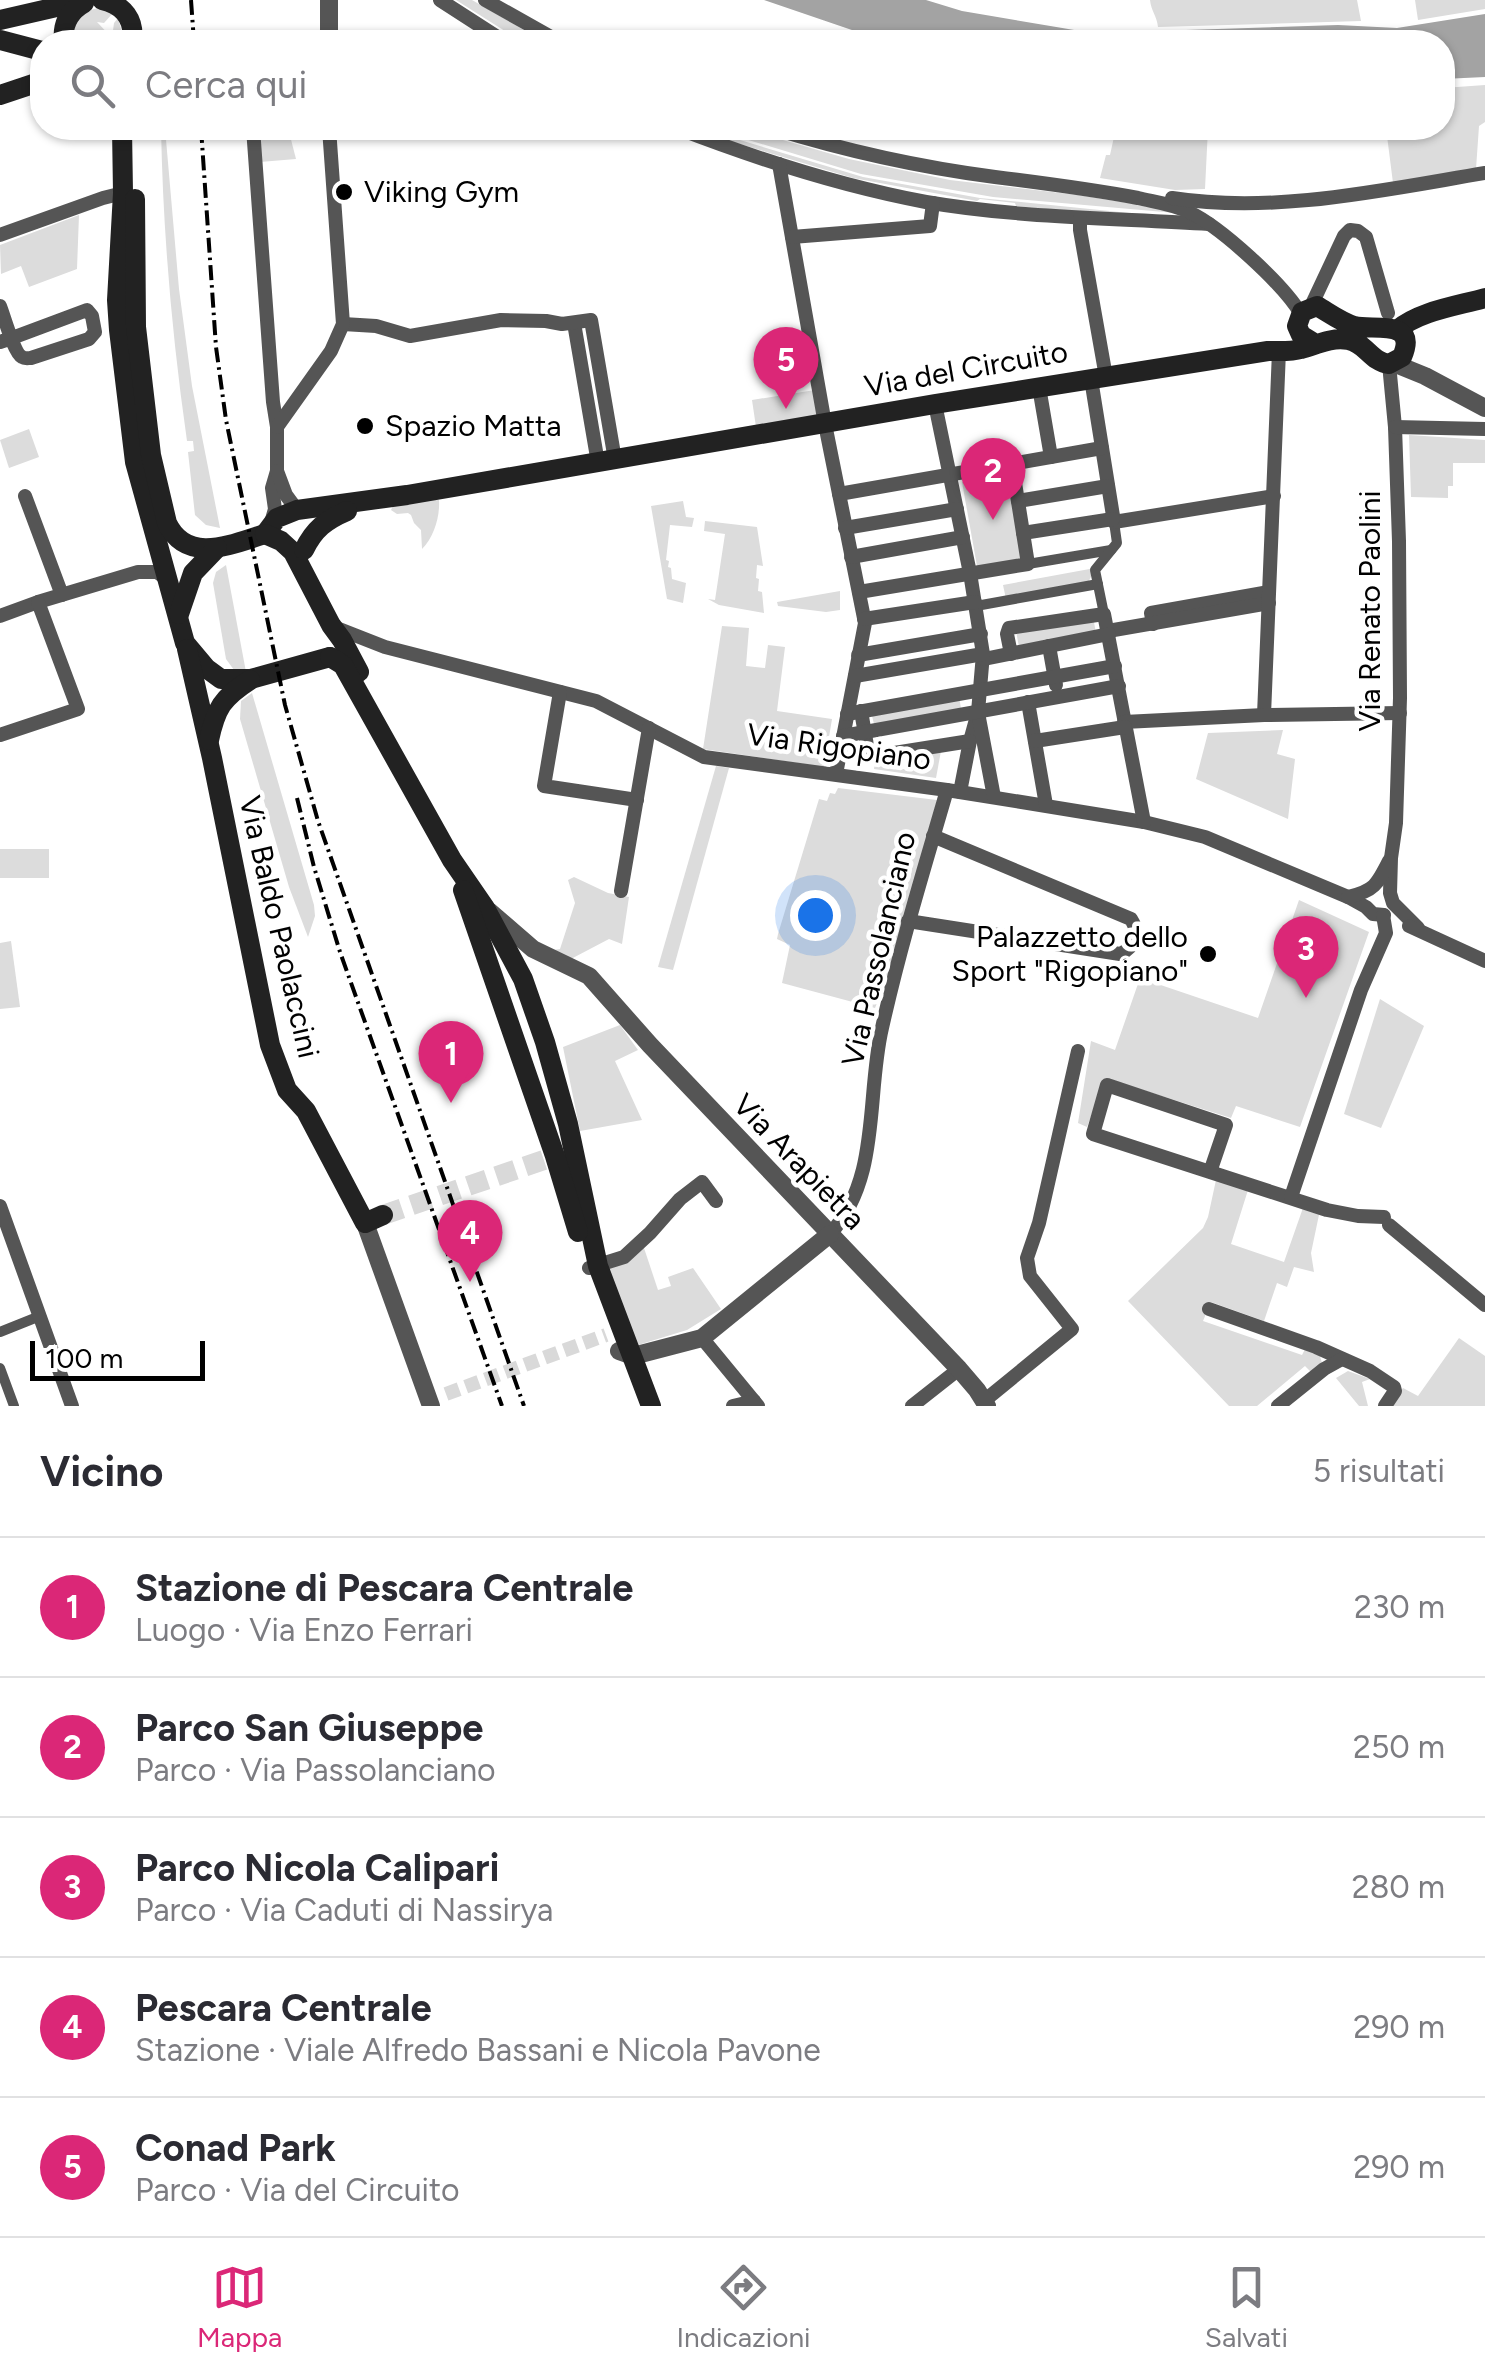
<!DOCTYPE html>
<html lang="it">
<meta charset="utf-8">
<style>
:root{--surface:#fff;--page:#f7f7f7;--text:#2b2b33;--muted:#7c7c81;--line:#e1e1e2;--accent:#db2777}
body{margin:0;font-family:Figtree,sans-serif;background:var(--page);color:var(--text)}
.scale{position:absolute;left:30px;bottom:25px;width:175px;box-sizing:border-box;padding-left:10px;border:5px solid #000;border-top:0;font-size:28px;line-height:35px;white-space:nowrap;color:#000;-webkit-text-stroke:8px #fff;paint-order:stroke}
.you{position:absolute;left:815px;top:915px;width:35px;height:35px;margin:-25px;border:8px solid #fff;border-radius:50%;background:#1a73e8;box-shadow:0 0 0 15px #1a73e833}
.badge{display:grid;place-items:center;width:65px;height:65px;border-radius:50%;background:var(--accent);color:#fff;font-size:32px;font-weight:700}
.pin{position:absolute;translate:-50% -82px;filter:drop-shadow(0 2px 5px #0008)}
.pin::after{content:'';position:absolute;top:52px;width:35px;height:30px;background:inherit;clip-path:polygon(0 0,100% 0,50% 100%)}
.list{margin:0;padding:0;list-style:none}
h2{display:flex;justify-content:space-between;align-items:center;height:130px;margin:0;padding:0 40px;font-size:42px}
h2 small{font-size:32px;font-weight:400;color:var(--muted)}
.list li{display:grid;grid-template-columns:65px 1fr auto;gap:30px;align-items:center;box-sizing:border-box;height:140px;padding:0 40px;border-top:2px solid var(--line)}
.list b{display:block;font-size:38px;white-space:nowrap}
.list p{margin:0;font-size:32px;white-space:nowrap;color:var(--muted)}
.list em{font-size:32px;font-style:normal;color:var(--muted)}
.icon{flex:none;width:55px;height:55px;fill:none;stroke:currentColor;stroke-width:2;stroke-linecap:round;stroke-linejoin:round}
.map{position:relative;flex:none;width:1485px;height:1406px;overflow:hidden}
.search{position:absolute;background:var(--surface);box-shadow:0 2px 8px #0004;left:30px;right:30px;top:30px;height:110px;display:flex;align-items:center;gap:25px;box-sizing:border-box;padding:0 35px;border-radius:40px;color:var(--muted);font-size:38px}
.sheet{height:830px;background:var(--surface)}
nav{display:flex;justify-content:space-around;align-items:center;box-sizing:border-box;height:140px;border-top:2px solid var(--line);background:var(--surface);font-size:28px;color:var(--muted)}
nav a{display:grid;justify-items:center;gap:5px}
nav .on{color:var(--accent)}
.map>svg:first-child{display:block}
</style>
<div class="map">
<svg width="1485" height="1406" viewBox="0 0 1485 1406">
<rect width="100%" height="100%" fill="#fff"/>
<g fill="#dcdcdc">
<path d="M456 0H472L545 42H522Z"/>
<path d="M1150 0H1357L1361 21 1158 27C1157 16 1151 11 1150 0Z"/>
<path d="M1415 0H1485V9L1418 20Z"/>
<path d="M100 8 113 13 104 23 97 22 112 38 114 23 118 18 123 36 122 42H73C70 23 81 10 100 8Z"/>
<path d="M1485 85V122L1479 126 1476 169 1393 183 1386 128H1442L1443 88Z"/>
<path d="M161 128H165L179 289 192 386 220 528 206 525 195 515 188 452 194 451 193 441H187C172 336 163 233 161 128Z"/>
<path d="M258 128H288L296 159 260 162Z"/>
<path d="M686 128H700L863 177 980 198 1149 215H1103L1016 206 1015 203 980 199 977 201 853 178Z"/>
<path d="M709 128H741L849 159 950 180 1078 195 1185 212 1187 214 993 197 861 174Z"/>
<path d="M1116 128H1208L1205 189 1175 190 1100 178 1106 155H1110Z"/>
<path d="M79 215 77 269 29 287 21 266 1 274 0 245Z"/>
<path d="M815 390 820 418 756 427 752 400Z"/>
<path d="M29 429 39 457 9 468 0 440Z"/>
<path d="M1409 435 1485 440V463H1453V486H1448V498L1411 497Z"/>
<path d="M1009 473 1023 559 977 566 962 482Z"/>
<path d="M436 499 439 500C440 517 434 537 422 549L421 530 414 523 411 515 408 513 397 514 391 510 393 506Z"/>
<path d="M683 501 686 517 694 518 692 527 670 525 666 560 669 561 668 567 671 568 672 579 686 583 683 603 667 599 651 506Z"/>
<path d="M705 521 757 527 763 566 757 565 756 578 759 579 758 591 762 592 764 613 719 605 708 599 715 600 725 534 704 531Z"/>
<path d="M226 565 246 672 234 670 226 659 213 583 216 572Z"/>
<path d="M1095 568 1087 585 1006 599 1003 585Z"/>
<path d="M840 591V610L826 612 778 606 777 602Z"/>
<path d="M1093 617 1096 633 1019 647 1016 631Z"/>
<path d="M722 626 749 628 746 666 765 668 768 645 785 647 777 711 832 719 824 767 703 749Z"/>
<path d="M252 693 314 905 315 916 308 937 289 887 240 719 241 701Z"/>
<path d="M959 696 961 709 874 724 871 712Z"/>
<path d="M1283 730 1277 754 1295 759 1288 819 1196 779 1208 733Z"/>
<path d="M941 751 936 778 874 769 875 761Z"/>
<path d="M716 766 729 768 673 970 658 967Z"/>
<path d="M838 788 937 800 885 994 879 998 875 1008 782 983 790 945 777 939 778 934 819 799 827 801 830 793 835 794Z"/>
<rect x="0" y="849" width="49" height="29"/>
<path d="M574 877 608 893 629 897 622 944 609 939 569 960 553 950 560 949 575 903 568 880Z"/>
<path d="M1299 900 1369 932 1300 1127 1236 1106 1231 1118 1105 1078 1087 1127 1078 1123 1091 1041 1115 1050 1140 978 1258 1018Z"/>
<path d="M11 941 20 1007 0 1009V943Z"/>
<path d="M1380 999 1424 1026 1381 1128 1344 1114Z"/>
<path d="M620 1025 638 1050 615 1061 642 1120 580 1131 563 1047Z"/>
<path d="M1216 1180 1248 1190 1231 1244 1284 1262 1304 1205 1320 1210 1311 1253 1314 1272 1294 1267 1287 1287 1277 1283 1264 1321 1211 1302 1203 1321 1302 1355 1305 1349 1320 1356 1322 1363 1312 1373 1305 1366 1257 1406H1229L1128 1301 1203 1228 1208 1217Z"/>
<path d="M643 1245 658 1290 671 1286 668 1277 693 1268 721 1309 687 1330 638 1345 606 1267Z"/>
<path d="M1459 1338 1485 1356V1406H1390L1403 1388 1418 1396Z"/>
<path d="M1348 1371 1370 1379 1362 1382 1368 1406H1359L1336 1378Z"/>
</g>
<path fill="#a3a3a3" d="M764 0H926L962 11 1092 33 1338 25 1397 28 1485 14V77L1443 79 1442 42H887Z"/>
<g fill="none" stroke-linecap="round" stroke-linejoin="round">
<path stroke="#d9d9d9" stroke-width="14" stroke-dasharray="14 7" stroke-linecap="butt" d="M446 1394 606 1335"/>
<path stroke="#d9d9d9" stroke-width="20" stroke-dasharray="20 10" stroke-linecap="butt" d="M383 1215 544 1160"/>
<g stroke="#555" stroke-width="10">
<path d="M1028 564 1111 550"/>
<path d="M976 606 1098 584"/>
<path d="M1104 614 1095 570 1117 543 1114 522"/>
<path d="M0 1332 40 1316"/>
<path d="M0 1368 14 1406"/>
</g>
<g stroke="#555" stroke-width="14">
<path d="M440 0 505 42"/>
<path d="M485 0 560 42"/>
<path d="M253 128 273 402 277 427V471L272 488 275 509 271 523"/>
<path d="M677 128C757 159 841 186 926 202 1019 218 1114 218 1209 224"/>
<path d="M772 128C846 151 918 167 995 177 1043 183 1090 189 1138 198 1155 202 1173 204 1189 212 1221 227 1283 284 1301 314"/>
<path d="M779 164 825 424 865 623 836 774"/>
<path d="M1172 198C1275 214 1383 190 1485 173"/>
<path d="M1080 218V230L1106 377"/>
<path d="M0 235 103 198 123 193"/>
<path d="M792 237 930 226 933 203"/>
<path d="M1313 302 1344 236 1350 230 1358 231 1366 237 1388 313"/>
<path d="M0 306C4 316 14 353 22 357 25 359 28 358 31 358L89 339 95 332 92 316 87 310 12 338 0 342"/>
<path d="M574 323 598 463"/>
<path d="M343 324 376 326 410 336 501 320 546 321 562 324 591 320 615 460"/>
<path d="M1389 364 1395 427 1399 541 1400 698 1396 823 1391 858 1390 893 1393 903 1418 928"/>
<path d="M1091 379 1114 522 1274 496"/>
<path d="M1039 387 1051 457"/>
<path d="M935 404 970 573 983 654 978 712 970 741 960 792"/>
<path d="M277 427 331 351 343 324 329 128"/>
<path d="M1395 427 1485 429"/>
<path d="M277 471 286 495 297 510"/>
<path d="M839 494 1102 448"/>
<path d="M25 496 62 595"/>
<path d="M1018 501 1108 486"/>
<path d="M845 528 957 509"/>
<path d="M1023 533 1113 519"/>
<path d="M851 557 963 537"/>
<path d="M859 592 1028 564 1012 464"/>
<path d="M0 616 38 602 138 572H157L169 581"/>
<path d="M864 619 975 602"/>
<path d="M1153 624 1151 613 1269 592"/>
<path d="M334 627 385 647 596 701 704 757 947 790 1144 822 1205 837 1348 897 1366 907 1373 914 1384 915"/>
<path d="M1108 631 1269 603"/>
<path d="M1049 646 1056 685"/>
<path d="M1011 654 1007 634 1009 628 1104 614 1144 822"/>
<path d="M858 655 981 634"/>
<path d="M984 659 1109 634"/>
<path d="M855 676 983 654"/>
<path d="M560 692 544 786 637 800"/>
<path d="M1028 702 1046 805"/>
<path d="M861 711 869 757 970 741"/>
<path d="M847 714 1115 666"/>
<path d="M1264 715 1279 351"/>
<path d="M979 718 994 797"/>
<path d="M1124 722 1264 715 1400 713"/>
<path d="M0 735 78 709 38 602"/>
<path d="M843 736 1119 686"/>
<path d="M1035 741 1125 727"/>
<path d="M621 891 649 728"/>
<path d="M1348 897C1374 891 1377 885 1389 861"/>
<path d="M908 921 1120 954C1135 947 1140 933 1131 919L933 836"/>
<path d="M1409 926 1485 961"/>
<path d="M1210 1172 1226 1125 1107 1085 1093 1134 1327 1210 1358 1216 1384 1217"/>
<path d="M1291 1197 1361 990 1386 933 1383 915"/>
<path d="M0 1206 72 1406"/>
<path d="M1389 1225 1485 1305"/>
<path d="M830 1234C881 1178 866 1096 882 1028 900 947 924 869 947 790"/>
<path d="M589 1268 624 1257 650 1233 680 1199 702 1182 716 1201"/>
<path d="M1209 1309 1316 1347 1370 1371 1394 1387 1395 1391 1385 1406"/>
<path d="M702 1338 758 1406"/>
<path d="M984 1401 1072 1329 1030 1276 1027 1258 1039 1223 1078 1051"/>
<path d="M733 1406 754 1401"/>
<path d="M912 1406 959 1369"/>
<path d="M1278 1406 1324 1369 1342 1359"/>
</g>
<g stroke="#555" stroke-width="18">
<path d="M329 42V0"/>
<path d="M1393 363 1425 376 1485 408"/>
<path d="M489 911 533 949 589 976 650 1045 959 1369 977 1390 987 1406"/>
<path d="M365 1223 431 1406"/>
<path d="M619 1351 633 1356 702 1338 830 1234"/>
</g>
<g stroke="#222" stroke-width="20">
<path d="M102 0C124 5 135 20 132 42"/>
<path d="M0 20 74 3H83"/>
<path d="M0 40 42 51"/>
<path d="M64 42C62 25 68 12 84 3"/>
<path d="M0 95 42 81"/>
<path d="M122 128 123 193 117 300 119 330 135 462 185 643 206 668 221 679H251L330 657"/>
<path d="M135 199 136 327 151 455 167 523C187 565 232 544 265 534"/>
<path d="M1397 330C1419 311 1457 306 1485 298"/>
<path d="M265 534 277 518 297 510 407 495 935 404 1268 351C1278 351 1291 352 1301 349 1316 345 1331 337 1348 340 1366 343 1371 362 1389 364L1402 357C1419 318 1372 331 1354 326 1341 322 1329 313 1317 306L1302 312 1297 326 1301 335 1314 343"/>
<path d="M265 534 281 541 293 552 331 625 342 640 359 672"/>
<path d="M304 550C314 529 326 520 347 511"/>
<path d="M179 614 193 573 217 548"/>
<path d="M187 649 212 758 270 1045 287 1090 306 1111 365 1223 383 1215"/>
<path d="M330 657 343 665 452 860 485 908 523 979 545 1042 568 1124 598 1266 651 1406"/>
<path d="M209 740C216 708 222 698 250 680"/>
<path d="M463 890 555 1156 578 1232"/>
</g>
<g stroke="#000" stroke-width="4" stroke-dasharray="15 5 2.5 5" stroke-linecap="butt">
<path d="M191 0 194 42"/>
<path d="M201 128 216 347 226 420 285 705 318 821 524 1406"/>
<path d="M297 798 314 867 340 952 502 1406"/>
</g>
</g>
<g fill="#000" stroke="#fff" stroke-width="4">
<circle cx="344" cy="192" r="10"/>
<circle cx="365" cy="426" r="10"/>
<circle cx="1208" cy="954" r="10"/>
</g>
<g text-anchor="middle" stroke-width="9" stroke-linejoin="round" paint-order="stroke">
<g font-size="30" fill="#000" stroke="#fff" text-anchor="start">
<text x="364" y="202">Viking Gym</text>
<text x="385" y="436">Spazio Matta</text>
<text x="1188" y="947" text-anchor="end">Palazzetto dello<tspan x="1188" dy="34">Sport "Rigopiano"</tspan></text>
</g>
<g font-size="30" fill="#000" stroke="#fff">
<text transform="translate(966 369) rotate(-10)" y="10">Via del Circuito</text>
<text transform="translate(1370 611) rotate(-90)" y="10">Via Renato Paolini</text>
<text transform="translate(839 747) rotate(8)" y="10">Via Rigopiano</text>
<text transform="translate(279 927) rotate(77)" y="10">Via Baldo Paolaccini</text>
<text transform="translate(879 949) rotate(-77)" y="10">Via Passolanciano</text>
<text transform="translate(799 1162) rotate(46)" y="10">Via Arapietra</text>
</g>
</g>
</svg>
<div class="scale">100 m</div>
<div class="you"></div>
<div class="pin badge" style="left:451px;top:1103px">1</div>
<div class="pin badge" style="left:993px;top:520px">2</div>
<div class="pin badge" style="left:1306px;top:998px">3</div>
<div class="pin badge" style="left:470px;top:1282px">4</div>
<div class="pin badge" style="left:786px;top:409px">5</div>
<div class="search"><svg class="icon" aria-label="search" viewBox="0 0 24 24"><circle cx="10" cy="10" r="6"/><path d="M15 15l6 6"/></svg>Cerca qui</div>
</div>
<section class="sheet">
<h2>Vicino<small>5 risultati</small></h2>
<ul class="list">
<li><span class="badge">1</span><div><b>Stazione di Pescara Centrale</b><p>Luogo · Via Enzo Ferrari</p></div><em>230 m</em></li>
<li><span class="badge">2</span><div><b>Parco San Giuseppe</b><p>Parco · Via Passolanciano</p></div><em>250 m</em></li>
<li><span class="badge">3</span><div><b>Parco Nicola Calipari</b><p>Parco · Via Caduti di Nassirya</p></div><em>280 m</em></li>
<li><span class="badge">4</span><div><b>Pescara Centrale</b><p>Stazione · Viale Alfredo Bassani e Nicola Pavone</p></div><em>290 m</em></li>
<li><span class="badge">5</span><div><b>Conad Park</b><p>Parco · Via del Circuito</p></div><em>290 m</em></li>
</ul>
</section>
<nav>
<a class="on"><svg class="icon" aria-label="map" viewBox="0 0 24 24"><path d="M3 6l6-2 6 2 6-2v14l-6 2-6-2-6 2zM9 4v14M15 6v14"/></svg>Mappa</a>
<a><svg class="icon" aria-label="directions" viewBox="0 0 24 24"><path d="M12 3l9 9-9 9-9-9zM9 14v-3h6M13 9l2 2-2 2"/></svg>Indicazioni</a>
<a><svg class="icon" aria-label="saved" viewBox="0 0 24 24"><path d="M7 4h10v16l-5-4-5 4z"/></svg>Salvati</a>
</nav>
